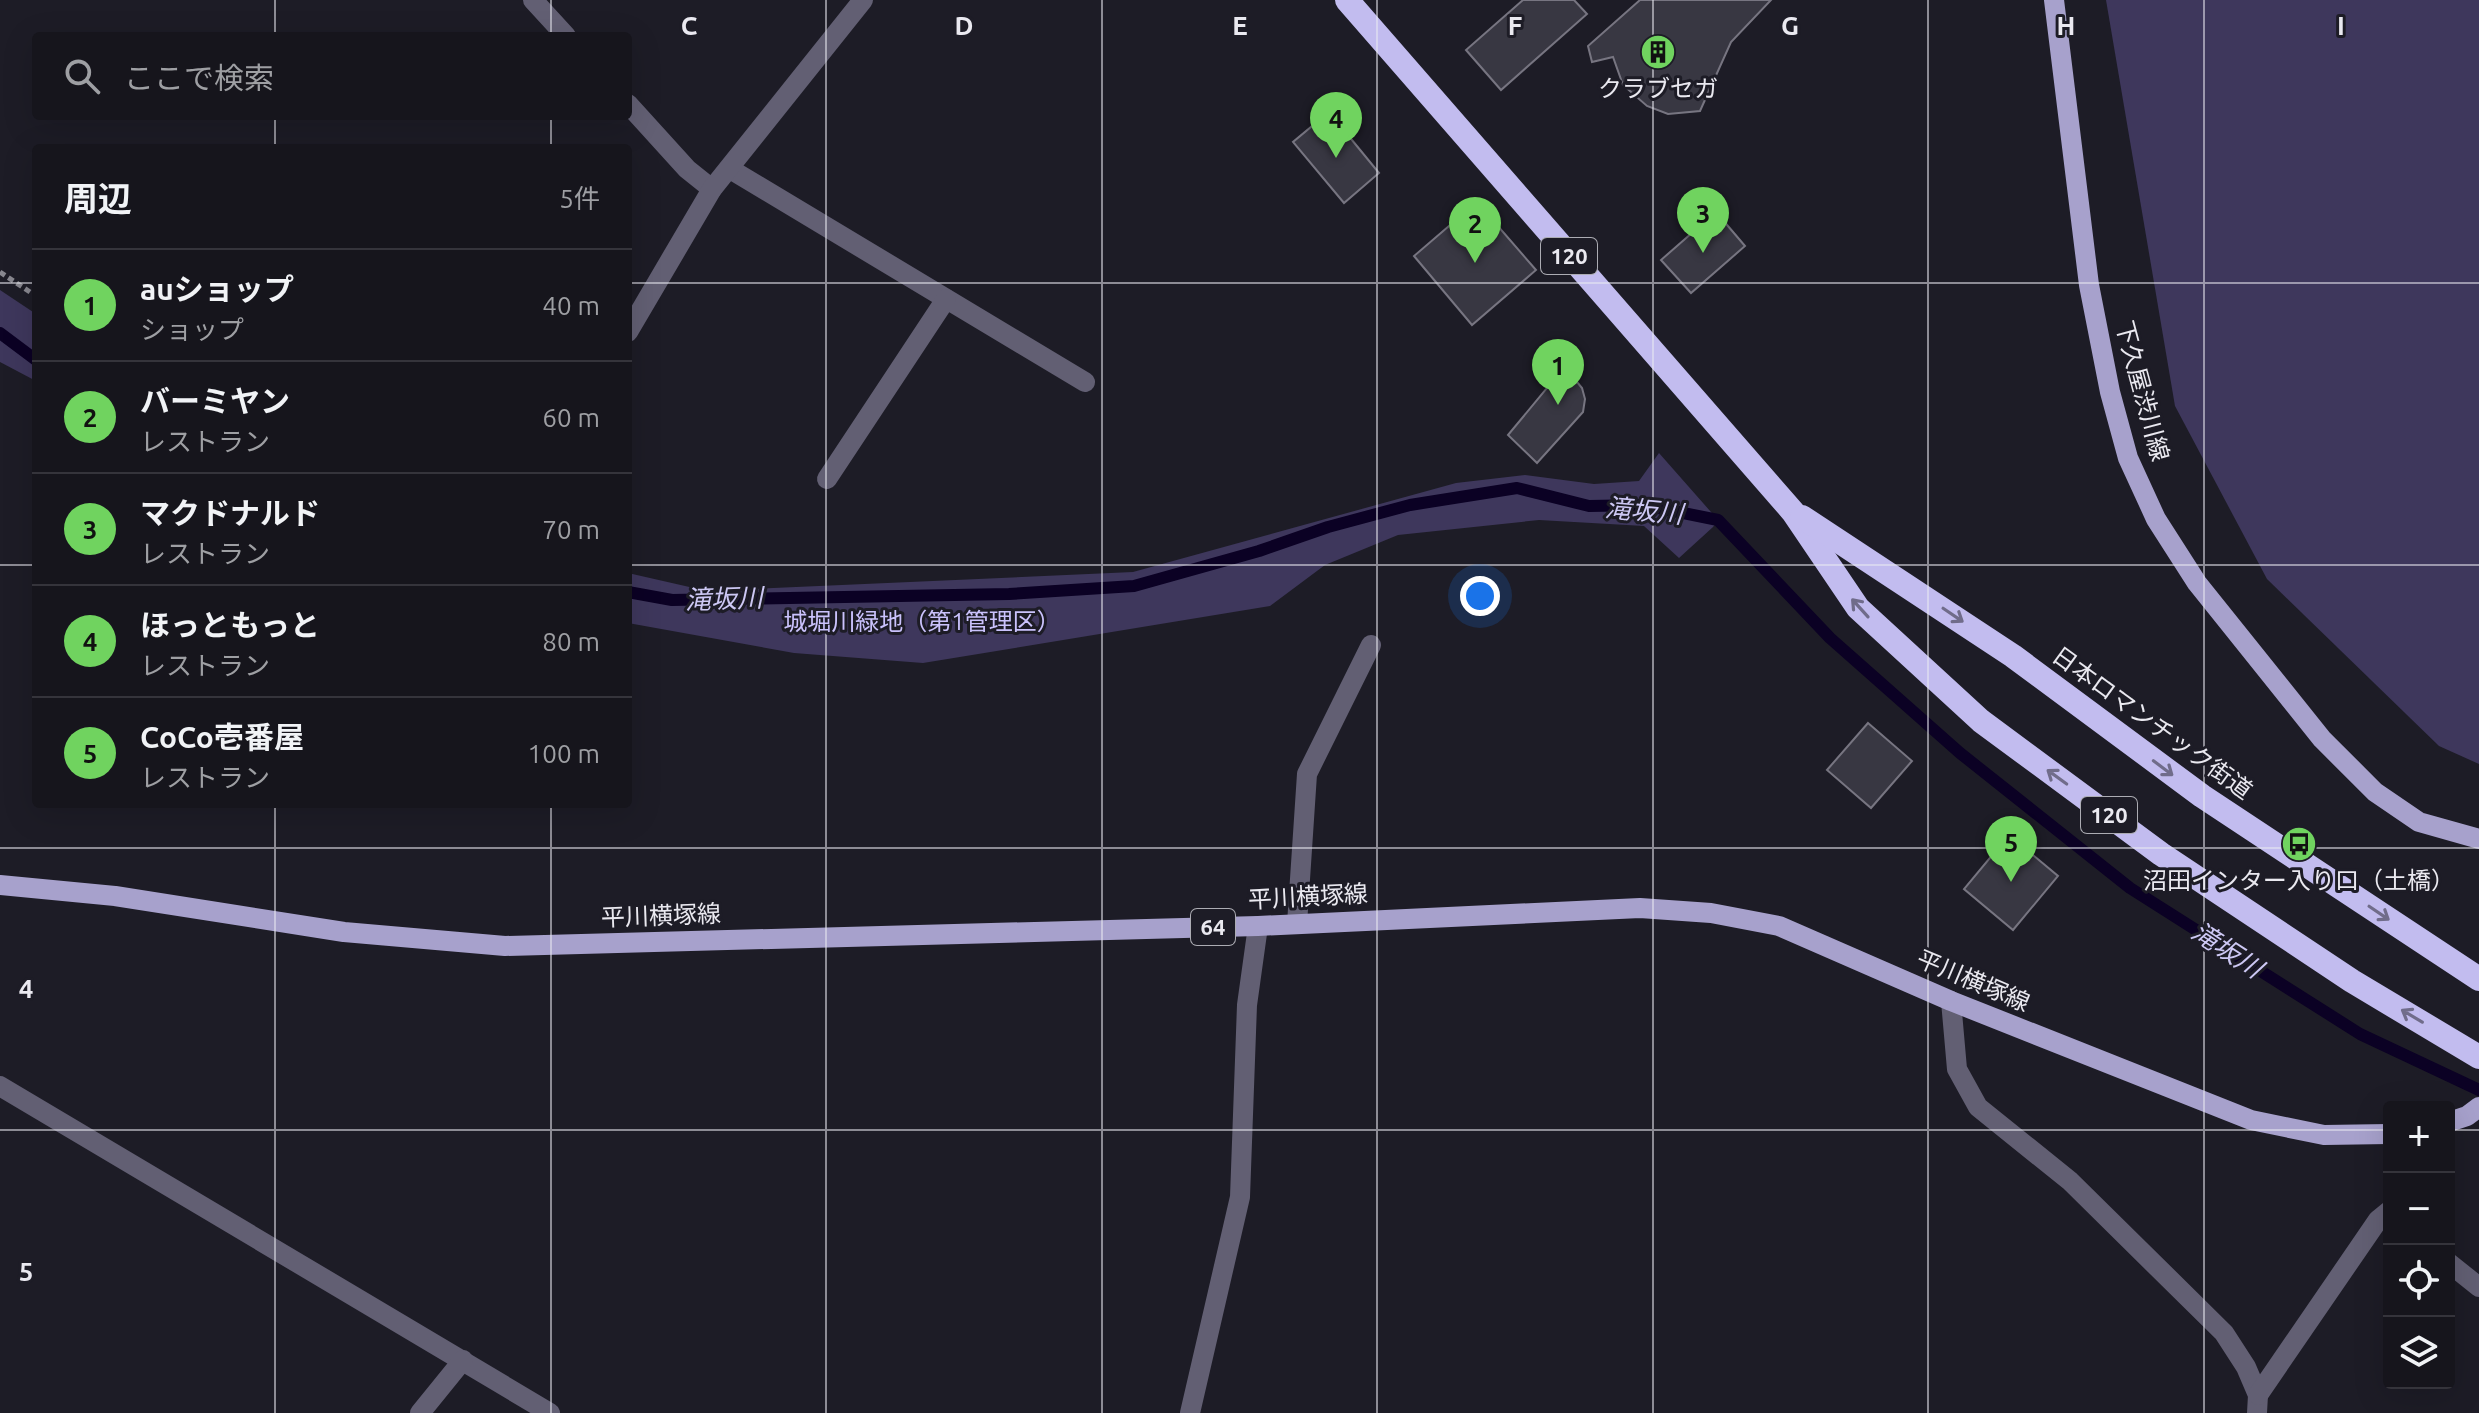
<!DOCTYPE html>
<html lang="ja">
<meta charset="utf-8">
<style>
:root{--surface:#16151c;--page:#1f1e25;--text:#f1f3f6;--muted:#9e9fa3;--line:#35343b;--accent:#70d35f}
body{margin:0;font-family:Ubuntu,"Noto Sans JP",sans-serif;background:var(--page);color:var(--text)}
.controls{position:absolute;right:24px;bottom:24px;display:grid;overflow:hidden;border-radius:8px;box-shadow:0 8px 32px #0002}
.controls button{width:72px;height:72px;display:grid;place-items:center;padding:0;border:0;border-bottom:2px solid var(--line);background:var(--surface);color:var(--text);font:40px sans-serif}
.you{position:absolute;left:1480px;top:596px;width:28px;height:28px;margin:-20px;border:6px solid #fff;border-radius:50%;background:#1a73e8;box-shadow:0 0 0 12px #1a73e833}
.badge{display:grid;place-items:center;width:52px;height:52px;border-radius:50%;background:var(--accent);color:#111;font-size:26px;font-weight:700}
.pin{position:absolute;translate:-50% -66px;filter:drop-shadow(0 2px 4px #0008)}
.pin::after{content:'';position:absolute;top:42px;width:28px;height:24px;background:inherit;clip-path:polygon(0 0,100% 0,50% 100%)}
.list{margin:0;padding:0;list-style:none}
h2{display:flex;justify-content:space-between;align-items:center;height:104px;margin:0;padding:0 32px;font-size:34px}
h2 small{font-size:26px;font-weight:400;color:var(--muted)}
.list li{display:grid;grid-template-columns:52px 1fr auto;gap:24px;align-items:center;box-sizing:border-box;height:112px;padding:0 32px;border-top:2px solid var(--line)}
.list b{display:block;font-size:30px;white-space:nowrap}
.list p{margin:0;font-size:26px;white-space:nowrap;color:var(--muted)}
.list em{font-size:26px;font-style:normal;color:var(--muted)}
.icon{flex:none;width:44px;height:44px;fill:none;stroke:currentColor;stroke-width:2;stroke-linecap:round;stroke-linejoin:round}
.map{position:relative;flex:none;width:2479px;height:1413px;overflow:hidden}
.search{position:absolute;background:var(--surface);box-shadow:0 8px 32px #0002;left:32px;top:32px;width:600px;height:88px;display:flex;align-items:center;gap:20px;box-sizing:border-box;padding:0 28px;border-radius:8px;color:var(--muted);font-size:30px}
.panel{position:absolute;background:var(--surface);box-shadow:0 8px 32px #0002;left:32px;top:144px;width:600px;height:664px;border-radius:8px}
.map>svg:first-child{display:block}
</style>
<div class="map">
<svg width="2479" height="1413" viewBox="0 0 2479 1413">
<rect width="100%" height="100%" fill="#1d1c26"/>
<g fill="#3e375c">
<path d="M2106 0H2479V764L2439 746 2267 579 2175 406Z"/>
<path d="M0 290 36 314V381L0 362Z"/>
<path d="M1659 453 1718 520 1713 527 1679 558 1644 526 1539 520 1398 535 1325 565 1270 606 923 663 794 653 628 623V573L707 591 1133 572 1456 483 1525 475 1594 484 1639 481Z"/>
</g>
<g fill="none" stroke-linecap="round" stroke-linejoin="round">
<g stroke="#0b0124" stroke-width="12">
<path d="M0 333 36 360"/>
<path d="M628 592 672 600 1009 594 1134 586 1259 551 1328 527 1410 505 1517 488 1589 506 1644 505 1718 520 1830 638 1960 753 2130 888 2360 1034 2479 1090"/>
</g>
</g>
<g fill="#383742" stroke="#777581" stroke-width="2">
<path d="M1523 0H1574L1587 14 1501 90 1466 50Z"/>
<path d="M1640 0H1771L1731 42 1700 111 1668 114 1647 106 1623 85 1613 57 1592 62 1588 46Z"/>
<path d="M1329 112 1379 173 1344 203 1293 142Z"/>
<path d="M1477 202 1536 270 1472 325 1414 256Z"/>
<path d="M1716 212 1745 246 1691 293 1661 260Z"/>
<path d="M1549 348 1582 388 1585 399 1583 412 1537 463 1508 435 1552 382 1537 359Z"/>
<path d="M1868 723 1912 761 1871 808 1827 770Z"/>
<path d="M2009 835 2058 876 2013 930 1964 889Z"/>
</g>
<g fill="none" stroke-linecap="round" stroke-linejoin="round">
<path stroke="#88878f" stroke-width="5" stroke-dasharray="6 4" stroke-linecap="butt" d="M0 272 36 296"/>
<g stroke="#625f73" stroke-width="20">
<path d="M533 0 566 36"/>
<path d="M628 104 687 169 712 189"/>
<path d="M730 169 1085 382"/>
<path d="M628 332 712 189 863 0"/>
<path d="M827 479 946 299"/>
<path d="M1297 924 1307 774 1371 645"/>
<path d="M1951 1001 1957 1069 1978 1107 2070 1181 2224 1333 2246 1367 2258 1395 2257 1413"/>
<path d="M0 1086 550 1413"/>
<path d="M2449 1263 2479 1287"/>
<path d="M2258 1395 2378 1220 2389 1211"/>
<path d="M420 1413 463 1360"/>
<path d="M1190 1413 1240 1197 1247 1005 1258 926"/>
</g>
<g stroke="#a7a1cc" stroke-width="20">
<path d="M2054 0 2089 285 2110 392 2128 458 2156 519 2197 583 2322 739 2375 792 2419 822 2479 839"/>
<path d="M0 885 115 896 344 932 505 946 1258 926 1640 908 1711 913 1779 926 1951 1001 2251 1120 2324 1135 2389 1134"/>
<path d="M2449 1122 2467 1116 2479 1107"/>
</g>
<g stroke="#c2bcef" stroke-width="24">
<path d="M1347 0 1793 512 1858 608 1981 721 2161 854 2352 981 2479 1057"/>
<path d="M1802 517 2013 656 2202 796 2479 979"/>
</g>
</g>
<defs><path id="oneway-shaft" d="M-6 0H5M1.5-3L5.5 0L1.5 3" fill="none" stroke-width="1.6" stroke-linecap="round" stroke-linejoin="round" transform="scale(2)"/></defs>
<g stroke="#706c8a">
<use href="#oneway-shaft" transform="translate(1860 608) rotate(-132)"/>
<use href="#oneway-shaft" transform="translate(1953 615) rotate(34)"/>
<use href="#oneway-shaft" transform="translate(2163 768) rotate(37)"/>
<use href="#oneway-shaft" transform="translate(2057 777) rotate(-144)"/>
<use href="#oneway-shaft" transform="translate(2379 913) rotate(34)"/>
<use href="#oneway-shaft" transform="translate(2412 1016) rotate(-149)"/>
</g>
<path fill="none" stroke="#eae9f0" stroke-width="2" stroke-opacity="0.55" d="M275 0V36M551 0V36M826 0V1413M1102 0V1413M1377 0V1413M1653 0V1413M1928 0V1413M2204 0V1413M275 116V148M551 116V148M0 283H36M628 283H2479M0 565H36M628 565H2479M275 804V1413M551 804V1413M0 848H2479M0 1130H2389M2449 1130H2479"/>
<defs>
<g id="building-disc" transform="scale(1.8)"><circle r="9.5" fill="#70d35f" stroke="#1d1c26"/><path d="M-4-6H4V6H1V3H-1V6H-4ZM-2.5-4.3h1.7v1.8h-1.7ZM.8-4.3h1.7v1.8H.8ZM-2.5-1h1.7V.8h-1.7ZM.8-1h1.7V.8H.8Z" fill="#111"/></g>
<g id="bus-disc" transform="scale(1.8)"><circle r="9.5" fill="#70d35f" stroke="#1d1c26"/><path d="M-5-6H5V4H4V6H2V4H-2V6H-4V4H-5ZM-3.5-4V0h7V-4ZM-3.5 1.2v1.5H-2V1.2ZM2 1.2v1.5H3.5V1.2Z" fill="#111"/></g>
</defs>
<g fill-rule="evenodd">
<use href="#building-disc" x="1658" y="52"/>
<use href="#bus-disc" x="2299" y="844"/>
</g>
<g text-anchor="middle" stroke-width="6" stroke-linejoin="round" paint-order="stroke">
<g fill="#1d1c26" stroke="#acacb3" stroke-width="2">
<rect x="1541" y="238" width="56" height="36" rx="6"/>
<rect x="2081" y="797" width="56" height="36" rx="6"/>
<rect x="1191" y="909" width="44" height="36" rx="6"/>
</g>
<g font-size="22" font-weight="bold" fill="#eae9f0">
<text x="1569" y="264">120</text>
<text x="2109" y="823">120</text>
<text x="1213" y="935">64</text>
</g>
<g font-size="24" fill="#eae9f0" stroke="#1d1c26">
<text x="1658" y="97">クラブセガ</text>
<text x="2299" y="889">沼田インター入り口（土橋）</text>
</g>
<g font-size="24" fill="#eae9f0" stroke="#1d1c26">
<text transform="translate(2142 391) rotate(75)" y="8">下久屋渋川線</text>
<text transform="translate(2152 723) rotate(36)" y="8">日本ロマンチック街道</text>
<text transform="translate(1308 897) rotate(-3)" y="8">平川横塚線</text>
<text transform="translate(661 916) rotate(-2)" y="8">平川横塚線</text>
<text transform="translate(1973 981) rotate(23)" y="8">平川横塚線</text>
</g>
<g font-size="24" fill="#cac2fc" stroke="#1d1c26">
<text x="922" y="630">城堀川緑地（第1管理区）</text>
</g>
<g font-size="26" font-style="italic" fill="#cdc8f4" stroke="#1d1c26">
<text transform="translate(1644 511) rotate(5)" y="9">滝坂川</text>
<text transform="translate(724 599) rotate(-2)" y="9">滝坂川</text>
<text transform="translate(2227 950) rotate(33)" y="9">滝坂川</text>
</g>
</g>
<g font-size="26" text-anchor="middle" font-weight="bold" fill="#eae9f0" stroke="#1d1c26" stroke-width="6" stroke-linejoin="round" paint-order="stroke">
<text x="689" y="35">C</text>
<text x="964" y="35">D</text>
<text x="1240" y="35">E</text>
<text x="1515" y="35">F</text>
<text x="1790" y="35">G</text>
<text x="2066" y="35">H</text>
<text x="2341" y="35">I</text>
<text x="26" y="998">4</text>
<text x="26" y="1281">5</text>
</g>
</svg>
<div class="controls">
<button>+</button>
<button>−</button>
<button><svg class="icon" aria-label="locate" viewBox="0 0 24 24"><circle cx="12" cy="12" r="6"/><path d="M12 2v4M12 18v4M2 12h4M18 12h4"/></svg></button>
<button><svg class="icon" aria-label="layers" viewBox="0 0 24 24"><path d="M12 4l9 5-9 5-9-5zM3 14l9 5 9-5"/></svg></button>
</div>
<div class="you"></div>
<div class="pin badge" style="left:1558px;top:405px">1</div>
<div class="pin badge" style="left:1475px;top:263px">2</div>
<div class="pin badge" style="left:1703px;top:253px">3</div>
<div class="pin badge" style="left:1336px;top:158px">4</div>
<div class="pin badge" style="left:2011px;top:882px">5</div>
<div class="search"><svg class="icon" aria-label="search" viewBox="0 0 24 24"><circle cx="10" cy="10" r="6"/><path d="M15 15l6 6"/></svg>ここで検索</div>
<section class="panel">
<h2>周辺<small>5件</small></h2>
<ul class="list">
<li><span class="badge">1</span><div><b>auショップ</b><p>ショップ</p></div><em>40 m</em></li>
<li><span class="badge">2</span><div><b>バーミヤン</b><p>レストラン</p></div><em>60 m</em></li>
<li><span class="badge">3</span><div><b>マクドナルド</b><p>レストラン</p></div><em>70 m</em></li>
<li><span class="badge">4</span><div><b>ほっともっと</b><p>レストラン</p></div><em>80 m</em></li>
<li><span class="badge">5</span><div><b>CoCo壱番屋</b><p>レストラン</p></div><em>100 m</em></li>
</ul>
</section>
</div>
